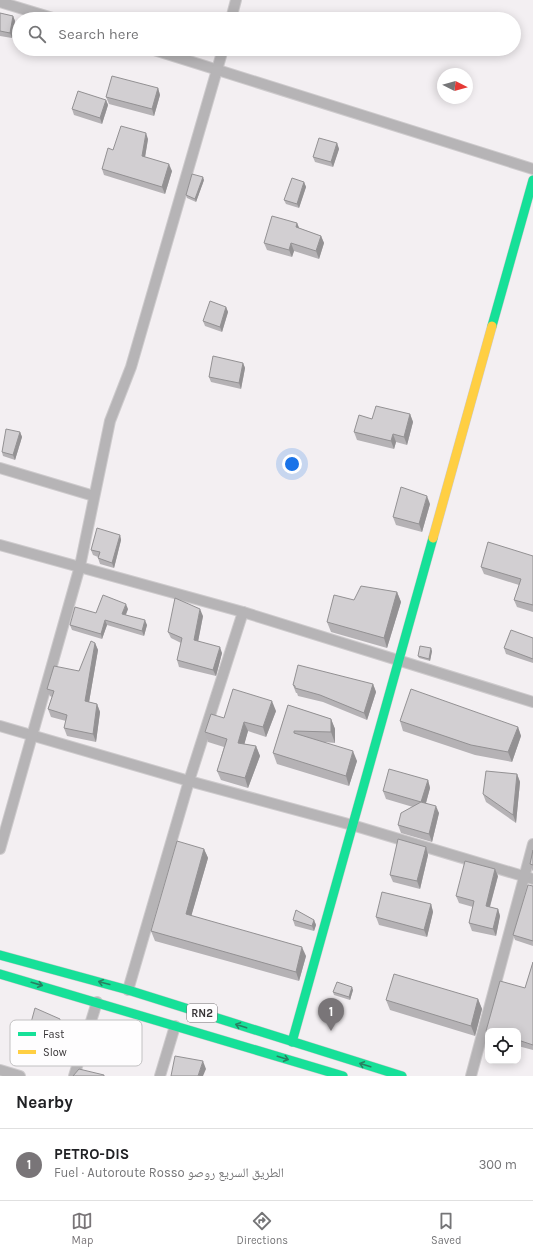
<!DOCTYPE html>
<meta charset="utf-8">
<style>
:root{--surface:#fff;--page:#f2f2f2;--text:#202124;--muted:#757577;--line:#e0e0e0;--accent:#797578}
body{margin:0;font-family:Karla,"Noto Naskh Arabic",sans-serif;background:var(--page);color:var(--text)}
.controls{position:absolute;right:12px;bottom:12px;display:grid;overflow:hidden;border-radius:8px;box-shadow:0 2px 10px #0003}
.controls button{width:36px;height:36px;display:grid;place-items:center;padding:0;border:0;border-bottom:1px solid var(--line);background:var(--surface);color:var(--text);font:20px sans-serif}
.compass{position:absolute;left:437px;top:68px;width:36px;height:36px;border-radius:50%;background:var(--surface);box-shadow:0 2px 10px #0003;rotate:96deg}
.you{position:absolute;left:292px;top:464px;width:14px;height:14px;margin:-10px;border:3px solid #fff;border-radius:50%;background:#1a73e8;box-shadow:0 0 0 6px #1a73e833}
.badge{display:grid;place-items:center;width:26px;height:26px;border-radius:50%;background:var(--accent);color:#fff;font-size:13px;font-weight:700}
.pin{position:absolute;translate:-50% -33px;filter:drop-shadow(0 1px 2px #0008)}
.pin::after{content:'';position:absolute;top:21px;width:14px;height:12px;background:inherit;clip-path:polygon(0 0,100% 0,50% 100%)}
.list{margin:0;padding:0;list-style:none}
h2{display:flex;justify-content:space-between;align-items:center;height:52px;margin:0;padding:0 16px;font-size:17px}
h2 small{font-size:13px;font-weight:400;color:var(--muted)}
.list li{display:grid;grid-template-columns:26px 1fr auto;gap:12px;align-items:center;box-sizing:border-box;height:72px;padding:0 16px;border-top:1px solid var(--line)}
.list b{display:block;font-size:15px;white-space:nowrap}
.list p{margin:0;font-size:13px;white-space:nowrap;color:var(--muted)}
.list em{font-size:13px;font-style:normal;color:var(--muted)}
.icon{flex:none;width:22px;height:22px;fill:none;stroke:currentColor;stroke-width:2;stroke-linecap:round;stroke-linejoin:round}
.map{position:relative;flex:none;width:533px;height:1076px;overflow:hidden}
.search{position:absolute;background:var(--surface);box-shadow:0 2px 10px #0003;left:12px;right:12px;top:12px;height:44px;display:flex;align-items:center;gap:10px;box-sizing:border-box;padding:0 14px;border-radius:22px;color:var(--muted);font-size:15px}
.sheet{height:124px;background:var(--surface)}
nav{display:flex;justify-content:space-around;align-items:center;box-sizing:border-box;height:56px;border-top:1px solid var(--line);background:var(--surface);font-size:11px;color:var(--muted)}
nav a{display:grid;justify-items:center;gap:2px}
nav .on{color:var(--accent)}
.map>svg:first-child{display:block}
</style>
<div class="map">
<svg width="533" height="1076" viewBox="0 0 533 1076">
<rect width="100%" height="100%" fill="#f3eff2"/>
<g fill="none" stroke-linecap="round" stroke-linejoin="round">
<g stroke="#cdcacc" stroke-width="12">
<g id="street">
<path d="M0 2 56 19"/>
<path d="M231 19 236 0"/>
<path d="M151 49 533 169"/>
<path d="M0 468 94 496"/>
<path d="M0 545 243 612 533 702"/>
<path d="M0 726 189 781 352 825 533 879"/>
<path d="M0 849 80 566 110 421 131 367 223 49"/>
<path d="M128 990 189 781 243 612"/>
<path d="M0 1070 20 1076"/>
<path d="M74 1076 97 1002"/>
<path d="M160 1076 175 1026"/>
<path d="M471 1076 533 844"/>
</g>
</g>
<g stroke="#cdcacc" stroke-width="10">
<g id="fast">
<path d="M492 326 533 180"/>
<path d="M0 955 128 990 402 1076"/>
<path d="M0 974 343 1076"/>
<path d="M292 1042 433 538"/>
</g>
</g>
<g stroke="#cdcacc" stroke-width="10">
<path id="slow" d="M433 538 492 326"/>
</g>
<use href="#street" stroke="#b6b4b6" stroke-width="10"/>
<use href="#fast" stroke="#16e098" stroke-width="9"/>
<use href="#slow" stroke="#ffcf43" stroke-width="9"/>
</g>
<g fill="#b5b2b5">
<path d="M0 13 13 16 15 21 12 38 0 36Z"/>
<path d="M158 88 160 95 154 116 109 104 106 97Z"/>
<path d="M106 100 108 105 102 124 74 115 72 109Z"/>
<path d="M148 139 145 157 172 171 165 194 104 175 102 169 113 150Z"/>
<path d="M337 143 339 149 333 167 315 162 313 157Z"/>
<path d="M204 180 196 202 187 198 186 195Z"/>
<path d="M304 182 306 187 299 208 286 204 284 200Z"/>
<path d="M297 223 299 228 321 236 324 243 319 259 294 251 292 257 267 250 264 243Z"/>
<path d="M226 307 228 312 222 332 205 326 203 321Z"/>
<path d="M243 363 245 368 241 389 211 382 209 377Z"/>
<path d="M410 414 413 422 407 445 396 442 394 449 357 440 354 432 372 419Z"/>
<path d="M20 432 22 437 15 460 3 456 2 452Z"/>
<path d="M430 504 422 532 396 525 393 517Z"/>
<path d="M120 535 121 540 114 568 100 564 98 558V557L93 555 91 550Z"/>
<path d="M533 556V612L517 607 514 600 519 585 484 574 481 567Z"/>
<path d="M397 592 401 602 387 648 331 632 327 622Z"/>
<path d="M128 609 126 615 147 625 144 636 107 625 102 639 72 630 70 625 96 613Z"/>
<path d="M203 616 198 641 222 653 216 676 179 667 177 660 181 643 171 638 168 632Z"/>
<path d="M533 638V663L506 654 504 648Z"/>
<path d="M95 643 98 650 89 702 97 704 100 712 96 742 67 736 64 728 66 721 51 717 48 709 52 697 50 696 47 689 79 671Z"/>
<path d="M432 651 430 661 419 658 418 656Z"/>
<path d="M373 684 376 692 367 720 323 702 298 696 297 693H296L293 685Z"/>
<path d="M288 705 331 719 335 729V743L325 742 357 761 349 786 277 764 273 753Z"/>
<path d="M276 711 266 737 248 731 244 744 256 746 260 756 248 788 221 780 217 771 224 747 208 742 205 732 224 718Z"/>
<path d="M400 721 518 727 521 736 512 762 475 755 403 731Z"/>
<path d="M517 774 520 782 516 823 486 802 483 794Z"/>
<path d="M428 780 430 788 426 803 439 813 432 842 401 833 398 825 413 807 386 799 383 791Z"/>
<path d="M426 847 428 855 420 889 393 882 390 875Z"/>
<path d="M204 849 208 858 191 916 306 956 299 981 155 941 151 931Z"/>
<path d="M533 850V872L530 864Z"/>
<path d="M498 876 490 907 498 909 500 916 496 936 472 931 469 923 473 907 459 903 456 896Z"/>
<path d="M533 886V946L515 940 513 935Z"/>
<path d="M431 904 433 912 427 937 379 925 376 917Z"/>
<path d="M293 920H314L316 925 314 931 295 926Z"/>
<path d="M533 962V1050L518 1046V1031H488V1036L486 1031 525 988Z"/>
<path d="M353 990 350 1000 334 995 333 992Z"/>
<path d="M478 999 482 1009 475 1036 390 1010 386 1000Z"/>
<path d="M60 1019 63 1027 55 1056 29 1049 26 1041Z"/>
</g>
<g fill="#939193">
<path d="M13 16 15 21 12 38 10 33Z"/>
<path d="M158 88 160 95 154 116 152 109Z"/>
<path d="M106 100 108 105 102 124 100 118Z"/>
<path d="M146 133 148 139 144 163 142 156Z"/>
<path d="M337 143 339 149 333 167 331 162Z"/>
<path d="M169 164 172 171 165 194 162 187Z"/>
<path d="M203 177 204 180 196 202 195 199Z"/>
<path d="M304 182 306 187 299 208 297 204Z"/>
<path d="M297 223 300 230 296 227Z"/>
<path d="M321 236 324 243 319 259 316 251Z"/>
<path d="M291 243 294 251 292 257 289 250Z"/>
<path d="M226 307 228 312 222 332 220 327Z"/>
<path d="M243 363 245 368 241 389 239 383Z"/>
<path d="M410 414 413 422 407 445 404 437Z"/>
<path d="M20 432 22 437 15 460 13 455Z"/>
<path d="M393 434 396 442 394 449 391 441Z"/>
<path d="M427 496 430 504 422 532 419 524Z"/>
<path d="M120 535 121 540 114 568 112 563Z"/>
<path d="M397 592 401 602 387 648 384 638Z"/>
<path d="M126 604 128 609 124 618 122 614Z"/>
<path d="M200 609 203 616 197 647 194 640Z"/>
<path d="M105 620 107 625 102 639 101 634Z"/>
<path d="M145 620 147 625 144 636 142 631Z"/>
<path d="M95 643 98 650 88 708 85 701Z"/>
<path d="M220 647 222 653 216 676 213 670Z"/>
<path d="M431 648 432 651 430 661 429 659Z"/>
<path d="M373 684 376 692 367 720 364 713Z"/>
<path d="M272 701 276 711 266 737 263 727Z"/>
<path d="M97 704 100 712 96 742 93 734Z"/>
<path d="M331 719 335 729V743L331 732Z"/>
<path d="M244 722 248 731 242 753 238 743Z"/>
<path d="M518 727 521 736 512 762 508 752Z"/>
<path d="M256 746 260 756 248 788 245 778Z"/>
<path d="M353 751 357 761 349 786 346 776Z"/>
<path d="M517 774 520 782 516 823 513 815Z"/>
<path d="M428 780 430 788 424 810 421 802Z"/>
<path d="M436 806 439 813 432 842 429 834Z"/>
<path d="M426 847 428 855 420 889 417 881Z"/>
<path d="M204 849 208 858 189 924 186 914Z"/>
<path d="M495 869 498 876 488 913 486 906Z"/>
<path d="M431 904 433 912 427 937 424 930Z"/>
<path d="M498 909 500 916 496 936 493 929Z"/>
<path d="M314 920 316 925 314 931 312 926Z"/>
<path d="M302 947 306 956 299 981 296 972Z"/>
<path d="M352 987 353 990 350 1000 349 997Z"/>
<path d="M478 999 482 1009 475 1036 471 1026Z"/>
<path d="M60 1019 63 1027 55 1056 52 1048Z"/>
<path d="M203 1061 206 1069 203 1076H198Z"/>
</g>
<g fill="#d2cfd2" stroke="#939193">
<path d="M0 13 13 16 10 33 0 31Z"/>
<path d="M112 76 158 88 152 109 106 97Z"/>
<path d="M78 91 106 100 100 118 72 109Z"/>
<path d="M121 126 146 133 142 156 169 164 162 187 102 169 108 148 113 150Z"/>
<path d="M319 138 337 143 331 162 313 157Z"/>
<path d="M192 174 203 177 195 199 186 195Z"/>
<path d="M292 178 304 182 297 204 284 200Z"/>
<path d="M272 216 297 223 296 227 321 236 316 251 291 243 289 250 264 243Z"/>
<path d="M210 301 226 307 220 327 203 321Z"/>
<path d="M213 356 243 363 239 383 209 377Z"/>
<path d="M376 406 410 414 404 437 393 434 391 441 354 432 359 415 372 419Z"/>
<path d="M6 429 20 432 13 455 2 452Z"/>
<path d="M401 487 427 496 419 524 393 517Z"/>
<path d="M97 528 120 535 112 563 98 558 100 552 91 550Z"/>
<path d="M488 542 533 556V605L514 600 521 579 481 567Z"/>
<path d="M361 586 397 592 384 638 327 622 334 595 354 600Z"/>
<path d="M103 595 126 604 122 614 145 620 142 631 105 620 101 634 70 625 75 607 96 613Z"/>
<path d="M175 598 200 609 194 640 220 647 213 670 177 660 182 638 168 632Z"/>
<path d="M511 630 533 638V659L504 648Z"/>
<path d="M91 641 95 643 85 701 97 704 93 734 64 728 67 715 48 709 54 691 47 689 54 666 79 671Z"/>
<path d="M420 646 431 648 429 659 418 656Z"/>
<path d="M298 665 373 684 364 713 320 695 295 688V686L293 685Z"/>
<path d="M233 689 272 701 263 727 244 722 238 743 256 746 245 778 217 771 227 739 205 732 211 714 224 718Z"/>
<path d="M411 689 518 727 508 752 471 745 400 721Z"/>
<path d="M288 705 331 719V732L294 731V733L353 751 346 776 273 753Z"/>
<path d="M389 769 428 780 421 802 383 791Z"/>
<path d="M486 771 517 774 513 815 483 794Z"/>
<path d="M421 802 436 806 429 834 398 825 401 813Z"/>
<path d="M398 839 426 847 417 881 390 875Z"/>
<path d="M177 841 204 849 186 914 302 947 296 972 151 931Z"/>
<path d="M533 850V865L530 864Z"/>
<path d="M465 861 495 869 486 906 498 909 493 929 469 923 474 901 456 896Z"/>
<path d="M528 885 533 886V941L513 935Z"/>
<path d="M382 892 431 904 424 930 376 917Z"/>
<path d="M296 910 314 920 312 926 293 920Z"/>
<path d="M533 962V1045L518 1040V1031H486L500 981 525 988Z"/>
<path d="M394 974 478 999 471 1026 386 1000Z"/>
<path d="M337 982 352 987 349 997 333 992Z"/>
<path d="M35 1008 60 1019 52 1048 26 1041Z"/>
<path d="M175 1056 203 1061 198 1076H171Z"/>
<path d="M79 1069 104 1075V1076H73Z"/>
</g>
<defs><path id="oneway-shaft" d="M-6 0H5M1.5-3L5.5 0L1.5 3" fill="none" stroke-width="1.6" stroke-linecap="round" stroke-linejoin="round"/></defs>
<g stroke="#288162">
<use href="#oneway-shaft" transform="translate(104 983) rotate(-165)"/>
<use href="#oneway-shaft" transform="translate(37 984) rotate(16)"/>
<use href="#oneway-shaft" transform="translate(241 1026) rotate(-162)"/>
<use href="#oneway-shaft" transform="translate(283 1058) rotate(17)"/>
<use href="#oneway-shaft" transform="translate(365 1065) rotate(-163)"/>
</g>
<g text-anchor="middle" stroke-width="3" stroke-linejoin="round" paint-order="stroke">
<rect fill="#fefdfe" stroke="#737072" stroke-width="1" x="187" y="1004" width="30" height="18" rx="3"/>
<g font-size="11" font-weight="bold" fill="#373436">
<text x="202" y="1017">RN2</text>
</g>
</g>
<rect x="10" y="1020" width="132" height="46" rx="6" fill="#fefdfe" stroke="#c2c1c2" stroke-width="1"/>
<rect x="18" y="1032" width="18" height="4" fill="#16e098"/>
<rect x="18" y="1050" width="18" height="4" fill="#ffcf43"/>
<g font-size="11" fill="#373436">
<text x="43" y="1038">Fast</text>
<text x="43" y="1056">Slow</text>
</g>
</svg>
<div class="controls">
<button><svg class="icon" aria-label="locate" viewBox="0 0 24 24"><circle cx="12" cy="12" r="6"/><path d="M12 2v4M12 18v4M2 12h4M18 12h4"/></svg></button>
</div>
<svg class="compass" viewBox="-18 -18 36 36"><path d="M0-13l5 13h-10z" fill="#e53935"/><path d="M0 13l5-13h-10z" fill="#757577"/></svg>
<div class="you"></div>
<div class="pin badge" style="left:331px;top:1031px">1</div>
<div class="search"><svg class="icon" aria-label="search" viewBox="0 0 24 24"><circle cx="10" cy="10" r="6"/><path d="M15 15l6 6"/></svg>Search here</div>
</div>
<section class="sheet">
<h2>Nearby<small></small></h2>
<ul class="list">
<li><span class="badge">1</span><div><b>PETRO-DIS</b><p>Fuel · Autoroute Rosso الطريق السريع روصو</p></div><em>300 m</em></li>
</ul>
</section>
<nav>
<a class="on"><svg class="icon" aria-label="map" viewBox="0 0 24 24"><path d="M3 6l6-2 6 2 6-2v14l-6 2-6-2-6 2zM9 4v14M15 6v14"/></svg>Map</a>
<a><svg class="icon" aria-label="directions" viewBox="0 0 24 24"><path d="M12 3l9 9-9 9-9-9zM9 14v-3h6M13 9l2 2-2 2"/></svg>Directions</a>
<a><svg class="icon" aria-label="saved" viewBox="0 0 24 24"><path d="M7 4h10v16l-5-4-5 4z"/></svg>Saved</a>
</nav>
